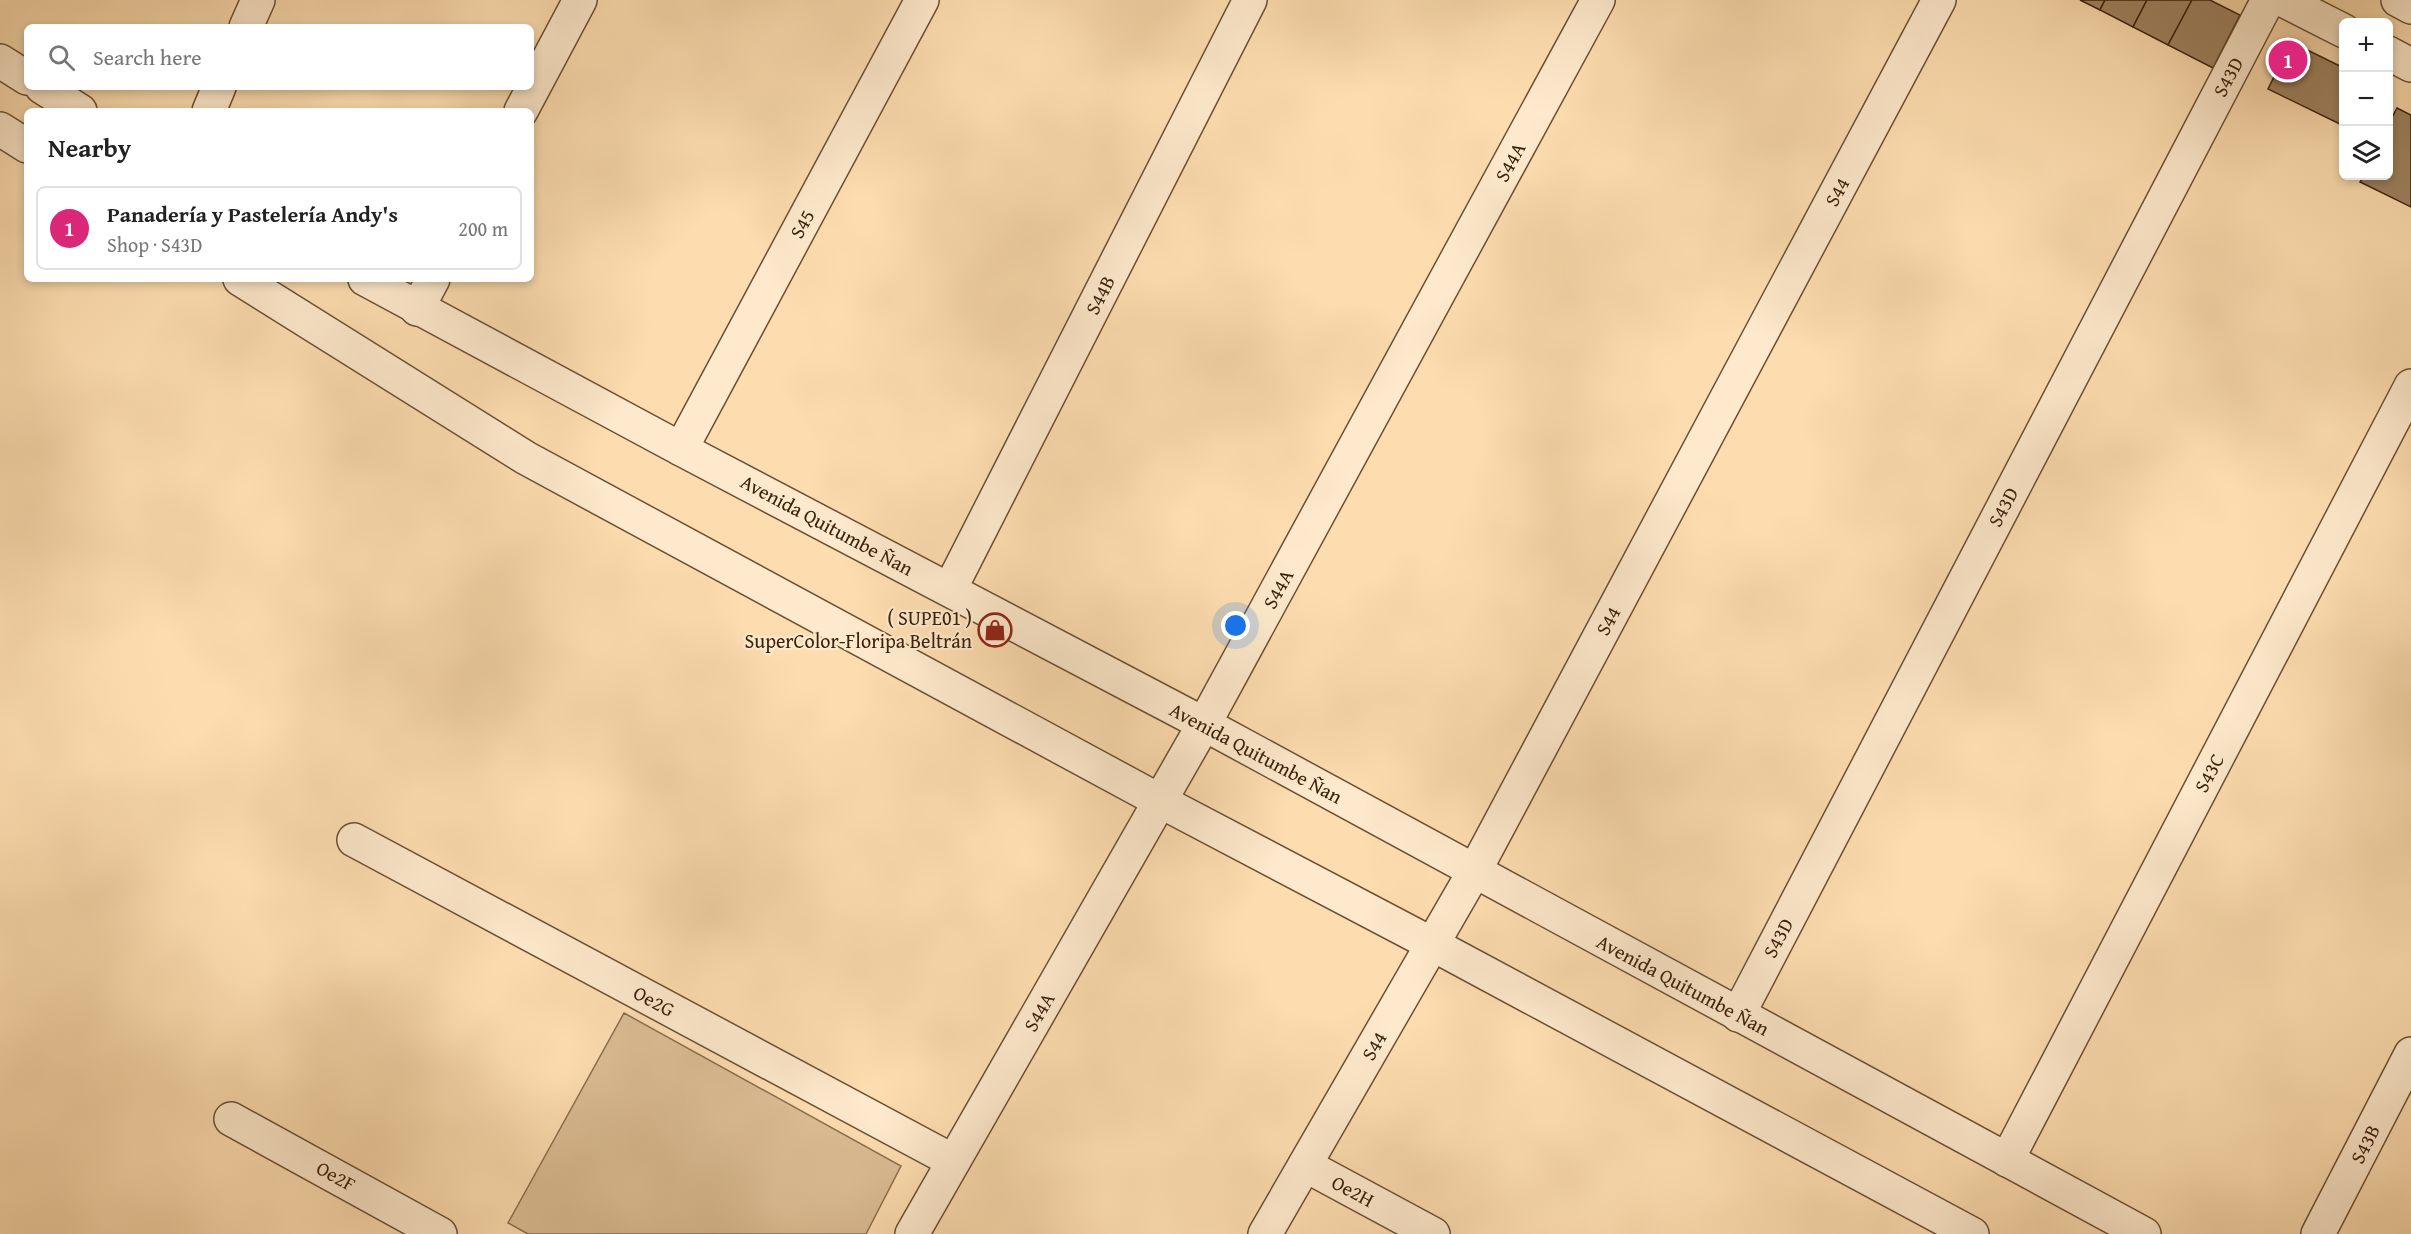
<!DOCTYPE html>
<meta charset="utf-8">
<style>
:root{--surface:#fff;--page:#f2f2f2;--text:#222;--muted:#767676;--line:#e0e0e0;--accent:#db2777}
body{margin:0;font-family:"Gentium Book Plus",serif;background:var(--page);color:var(--text)}
.controls{position:absolute;right:18px;top:18px;display:grid;overflow:hidden;border-radius:9px;box-shadow:0 3px 9px #0003}
.controls button{width:54px;height:54px;display:grid;place-items:center;padding:0;border:0;border-bottom:2px solid var(--line);background:var(--surface);color:var(--text);font:30px sans-serif}
.you{position:absolute;left:1236px;top:626px;width:21px;height:21px;margin:-15px;border:4px solid #fff;border-radius:50%;background:#1a73e8;box-shadow:0 0 0 9px #1a73e833}
.badge{display:grid;place-items:center;width:39px;height:39px;border-radius:50%;background:var(--accent);color:#fff;font-size:20px;font-weight:700}
.pin{position:absolute;translate:-50% -50%;border:3px solid #fff;box-shadow:0 2px 6px #0006}
.list{margin:0;padding:0;list-style:none}
h2{display:flex;justify-content:space-between;align-items:center;height:78px;margin:0;padding:0 24px;font-size:26px}
h2 small{font-size:20px;font-weight:400;color:var(--muted)}
.list li{display:grid;grid-template-columns:39px 1fr auto;gap:18px;align-items:center;box-sizing:border-box;height:84px;margin:0 12px 12px;padding:0 12px;border:2px solid var(--line);border-radius:9px}
.list b{display:block;font-size:22px;white-space:nowrap}
.list p{margin:0;font-size:20px;white-space:nowrap;color:var(--muted)}
.list em{font-size:20px;font-style:normal;color:var(--muted)}
.icon{flex:none;width:33px;height:33px;fill:none;stroke:currentColor;stroke-width:2;stroke-linecap:round;stroke-linejoin:round}
.map{position:relative;flex:none;width:2411px;height:1234px;overflow:hidden}
.search{position:absolute;background:var(--surface);box-shadow:0 3px 9px #0003;left:24px;top:24px;width:510px;height:66px;display:flex;align-items:center;gap:15px;box-sizing:border-box;padding:0 21px;border-radius:9px;color:var(--muted);font-size:22px}
.panel{position:absolute;background:var(--surface);box-shadow:0 3px 9px #0003;left:24px;top:108px;width:510px;height:174px;border-radius:9px}
.map>svg:first-child{display:block}
</style>
<div class="map">
<svg width="2411" height="1234" viewBox="0 0 2411 1234">
<rect width="100%" height="100%" fill="#fdddb0"/>
<filter id="stains"><feTurbulence type="fractalNoise" baseFrequency=".00333" numOctaves="4"/><feColorMatrix values="0 0 0 0 .2 0 0 0 0 .09 0 0 0 0 .02 0 0 0 .5 -.17"/></filter>
<radialGradient id="worn" r=".72"><stop offset=".6" stop-color="#630" stop-opacity="0"/><stop offset="1" stop-color="#630" stop-opacity=".3"/></radialGradient>
<path fill="#dcbd94" stroke="#8b6f50" stroke-width="1.5" d="M624 1013 901 1166 866 1234H528L508 1223Z"/>
<g fill="#9f8361" stroke="#3a210b" stroke-width="1.5">
<path d="M2080 0H2105L2100 10Z"/>
<path d="M2105 0H2147L2133 27 2100 10Z"/>
<path d="M2147 0H2192L2168 45 2133 27Z"/>
<path d="M2192 0H2210L2240 15 2213 68 2168 45Z"/>
<path d="M2291 42 2344 68V126L2268 89Z"/>
<path d="M2397 108 2411 115V207L2360 182 2364 176H2388V125Z"/>
</g>
<g fill="none" stroke-linecap="round" stroke-linejoin="round">
<g stroke="#6b5034" stroke-width="36">
<g id="minor">
<path d="M2283 0 2344 31"/>
<path d="M2398 0 2411 7"/>
<path d="M246 27 258 0"/>
<path d="M2388 53 2411 65"/>
<path d="M209 111 219 87"/>
<path d="M521 111 580 0"/>
<path d="M0 129 27 146"/>
<path d="M240 279 526 458 1160 801 1432 944 1972 1234"/>
<path d="M417 309 433 279"/>
<path d="M681 449 922 0"/>
<path d="M950 589 1250 0"/>
<path d="M354 840 953 1161"/>
<path d="M1738 1015 2268 0"/>
<path d="M231 1119 440 1234"/>
<path d="M2007 1160 2411 386"/>
<path d="M1305 1165 1433 1234"/>
<path d="M912 1234 1204 724 1598 0"/>
<path d="M1265 1234 1474 872 1939 0"/>
<path d="M2318 1234 2411 1054"/>
</g>
</g>
<g stroke="#6b5034" stroke-width="36">
<g id="tertiary">
<path d="M0 61 27 78"/>
<path d="M42 87 80 111"/>
<path d="M365 279 681 449 1204 724 2144 1234"/>
</g>
</g>
<use href="#minor" stroke="#fee9cc" stroke-width="33"/>
<use href="#tertiary" stroke="#fee9cc" stroke-width="33"/>
</g>
<defs>
<g id="shop-ring" transform="scale(1.725)"><circle r="9.5" fill="#fee9cc" stroke="#8f2418" stroke-width="1.5"/><path d="M-5-2.5h2.3a2.7 3.5 0 0 1 5.4 0H5L5.5 6h-11ZM-1.5-2.5h3a1.5 2.3 0 0 0-3 0Z" fill="#8f2418"/></g>
</defs>
<g fill-rule="evenodd">
<use href="#shop-ring" x="995" y="630"/>
</g>
<g text-anchor="middle" stroke-width="4.5" stroke-linejoin="round" paint-order="stroke">
<g font-size="20" fill="#3a210b" stroke="#fee9cc">
<text transform="translate(2228 77) rotate(-62)" y="7">S43D</text>
<text transform="translate(1510 162) rotate(-61)" y="7">S44A</text>
<text transform="translate(1837 192) rotate(-62)" y="7">S44</text>
<text transform="translate(802 224) rotate(-62)" y="7">S45</text>
<text transform="translate(1100 295) rotate(-63)" y="7">S44B</text>
<text transform="translate(2003 507) rotate(-62)" y="7">S43D</text>
<text transform="translate(827 525) rotate(28)" y="7">Avenida Quitumbe Ñan</text>
<text transform="translate(1278 589) rotate(-61)" y="7">S44A</text>
<text transform="translate(1608 621) rotate(-62)" y="7">S44</text>
<text transform="translate(1256 753) rotate(28)" y="7">Avenida Quitumbe Ñan</text>
<text transform="translate(2209 773) rotate(-62)" y="7">S43C</text>
<text transform="translate(1778 938) rotate(-62)" y="7">S43D</text>
<text transform="translate(1683 985) rotate(28)" y="7">Avenida Quitumbe Ñan</text>
<text transform="translate(654 1001) rotate(28)" y="7">Oe2G</text>
<text transform="translate(1039 1012) rotate(-60)" y="7">S44A</text>
<text transform="translate(1374 1046) rotate(-60)" y="7">S44</text>
<text transform="translate(2365 1144) rotate(-63)" y="7">S43B</text>
<text transform="translate(336 1176) rotate(29)" y="7">Oe2F</text>
<text transform="translate(1353 1191) rotate(28)" y="7">Oe2H</text>
</g>
<g font-size="20" fill="#3a210b" stroke="#fee9cc" text-anchor="end">
<text x="972" y="625">( SUPE01 )<tspan x="972" dy="23">SuperColor-Floripa Beltrán</tspan></text>
</g>
</g>
<rect width="100%" height="100%" filter="url(#stains)"/>
<rect width="100%" height="100%" fill="url(#worn)"/>
</svg>
<div class="controls">
<button>+</button>
<button>−</button>
<button><svg class="icon" aria-label="layers" viewBox="0 0 24 24"><path d="M12 4l9 5-9 5-9-5zM3 14l9 5 9-5"/></svg></button>
</div>
<div class="you"></div>
<div class="pin badge" style="left:2288px;top:60px">1</div>
<div class="search"><svg class="icon" aria-label="search" viewBox="0 0 24 24"><circle cx="10" cy="10" r="6"/><path d="M15 15l6 6"/></svg>Search here</div>
<section class="panel">
<h2>Nearby<small></small></h2>
<ul class="list">
<li><span class="badge">1</span><div><b>Panadería y Pastelería Andy's</b><p>Shop · S43D</p></div><em>200 m</em></li>
</ul>
</section>
</div>
